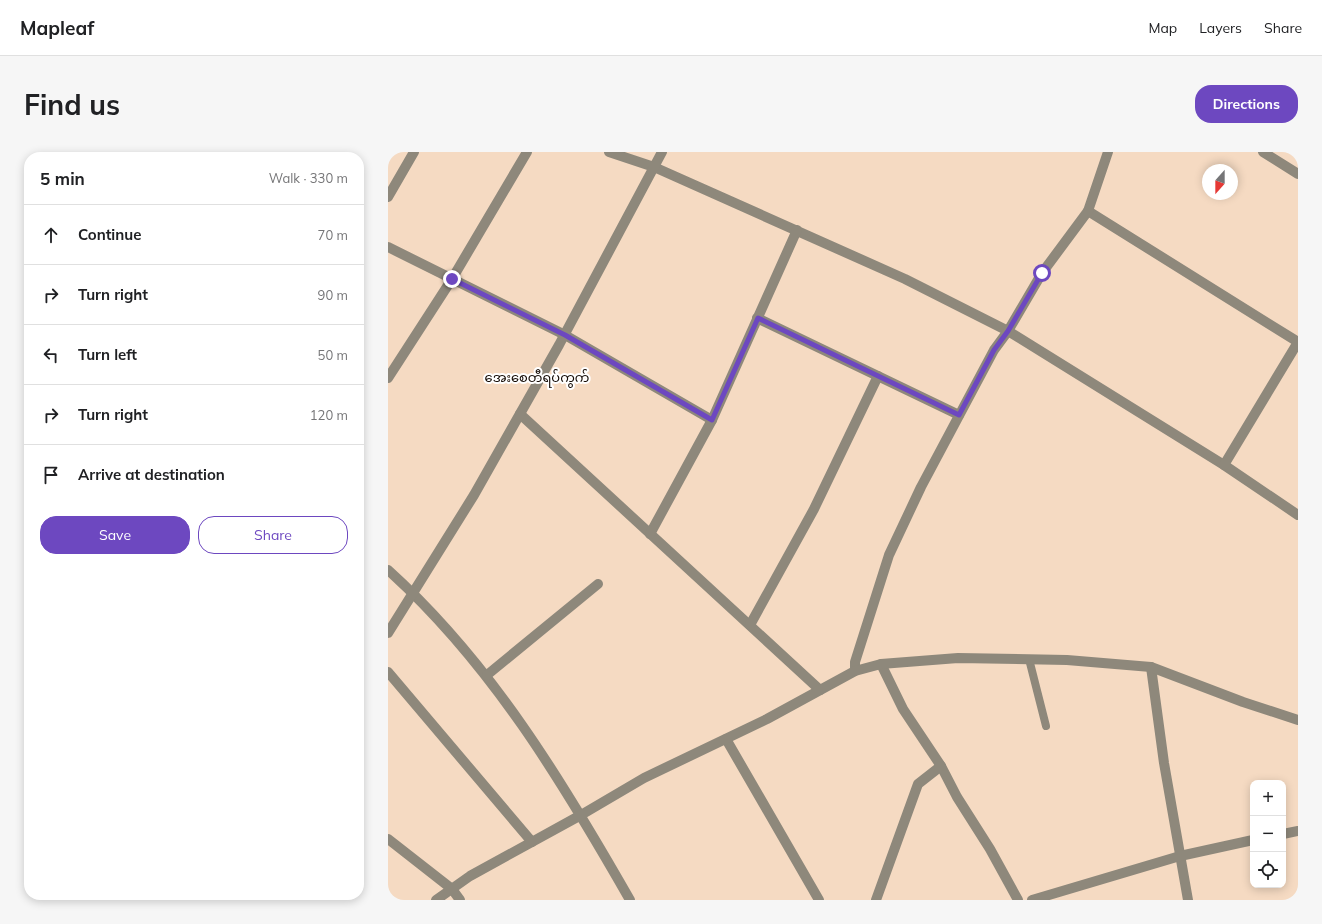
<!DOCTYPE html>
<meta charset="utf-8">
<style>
:root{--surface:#fff;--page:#f6f6f6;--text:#202124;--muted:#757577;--line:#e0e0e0;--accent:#6d48c0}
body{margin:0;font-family:Mulish,"Noto Sans Myanmar",sans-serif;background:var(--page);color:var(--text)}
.controls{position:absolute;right:12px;bottom:12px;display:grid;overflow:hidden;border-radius:8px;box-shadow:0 2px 10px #0003}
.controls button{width:36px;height:36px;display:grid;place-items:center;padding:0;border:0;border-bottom:1px solid var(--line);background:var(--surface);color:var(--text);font:20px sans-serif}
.compass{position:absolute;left:814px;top:12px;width:36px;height:36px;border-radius:50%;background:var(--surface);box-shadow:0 2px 10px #0003;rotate:201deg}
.stop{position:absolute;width:12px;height:12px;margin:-9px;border:3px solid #6d48c0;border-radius:50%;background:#fff}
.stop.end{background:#6d48c0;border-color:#fff;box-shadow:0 1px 4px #0008}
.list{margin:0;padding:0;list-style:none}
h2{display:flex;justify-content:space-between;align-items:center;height:52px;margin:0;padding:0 16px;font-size:17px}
h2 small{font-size:13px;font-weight:400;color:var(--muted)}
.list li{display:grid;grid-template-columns:26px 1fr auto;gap:12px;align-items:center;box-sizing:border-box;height:60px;padding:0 16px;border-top:1px solid var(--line)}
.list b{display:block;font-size:15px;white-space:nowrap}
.list em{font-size:13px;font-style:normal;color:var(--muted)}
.actions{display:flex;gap:8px;padding:12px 16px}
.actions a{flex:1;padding:9px 0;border:1px solid var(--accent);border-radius:16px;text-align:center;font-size:14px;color:var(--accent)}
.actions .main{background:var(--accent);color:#fff}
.icon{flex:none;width:22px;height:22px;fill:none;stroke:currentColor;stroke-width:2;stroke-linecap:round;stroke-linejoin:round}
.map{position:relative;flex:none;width:910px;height:748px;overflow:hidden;border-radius:16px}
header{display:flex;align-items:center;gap:24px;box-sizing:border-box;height:56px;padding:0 20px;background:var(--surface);border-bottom:1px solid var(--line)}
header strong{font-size:19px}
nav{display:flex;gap:22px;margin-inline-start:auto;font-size:14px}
.intro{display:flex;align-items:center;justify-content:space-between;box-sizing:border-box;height:96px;padding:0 24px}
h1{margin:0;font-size:28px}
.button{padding:10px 18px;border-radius:16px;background:var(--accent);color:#fff;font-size:14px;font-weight:700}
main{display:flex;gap:24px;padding:0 24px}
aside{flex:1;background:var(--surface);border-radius:16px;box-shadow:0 2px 10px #0003}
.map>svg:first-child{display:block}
</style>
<header>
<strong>Mapleaf</strong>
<nav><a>Map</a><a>Layers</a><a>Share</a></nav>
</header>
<div class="intro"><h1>Find us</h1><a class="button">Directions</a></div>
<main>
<aside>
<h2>5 min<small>Walk · 330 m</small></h2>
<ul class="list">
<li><svg class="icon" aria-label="ahead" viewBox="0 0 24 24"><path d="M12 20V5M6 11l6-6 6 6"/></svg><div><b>Continue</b></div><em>70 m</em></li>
<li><svg class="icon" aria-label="right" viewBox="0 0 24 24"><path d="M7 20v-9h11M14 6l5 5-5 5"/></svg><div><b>Turn right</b></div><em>90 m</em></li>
<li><svg class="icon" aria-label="left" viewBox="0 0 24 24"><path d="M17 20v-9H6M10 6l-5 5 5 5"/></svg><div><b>Turn left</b></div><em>50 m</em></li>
<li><svg class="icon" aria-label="right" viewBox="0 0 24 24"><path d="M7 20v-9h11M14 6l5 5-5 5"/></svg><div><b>Turn right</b></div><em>120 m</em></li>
<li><svg class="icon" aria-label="arrive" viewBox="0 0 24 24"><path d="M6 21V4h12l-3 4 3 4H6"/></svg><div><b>Arrive at destination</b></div></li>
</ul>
<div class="actions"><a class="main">Save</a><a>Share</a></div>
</aside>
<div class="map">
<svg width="910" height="748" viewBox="0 0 910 748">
<rect width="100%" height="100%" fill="#f5dac2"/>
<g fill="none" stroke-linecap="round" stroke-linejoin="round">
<path stroke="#8e887b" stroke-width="8" d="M641 507 658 574"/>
<g stroke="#8e887b" stroke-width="10">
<path d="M221 0 266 15 517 127 620 179 836 313 910 363"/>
<path d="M875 0 910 22"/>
<path d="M0 45 26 0"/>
<path d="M700 59 910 190"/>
<path d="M0 95 177 183 324 268"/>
<path d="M369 166 571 263"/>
<path d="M0 226 64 127 139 0"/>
<path d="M132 262 432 538"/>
<path d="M836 313 910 190"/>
<path d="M262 382 324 268 409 78"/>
<path d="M0 418C103 511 174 629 242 748"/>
<path d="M362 473 426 357 490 224"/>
<path d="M0 481 86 343 171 193 274 0"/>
<path d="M493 512 515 557 553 614 569 645 602 697 630 748"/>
<path d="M763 515 776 611 800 748"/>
<path d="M467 519V510L501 403 533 335 606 198 620 179 654 121 700 59 720 0"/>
<path d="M0 520 144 690"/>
<path d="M99 523 210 432"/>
<path d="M338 587 431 748"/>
<path d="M895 682 910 679"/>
<path d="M0 687 64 737 72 748"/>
<path d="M48 748 82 724 193 663 256 626 379 567 467 519 493 512 570 506 679 508 763 515 855 550 910 568"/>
<path d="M488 748 530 632 553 614"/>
<path d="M644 748 792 704 865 688"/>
</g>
</g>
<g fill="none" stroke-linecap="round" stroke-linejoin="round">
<path stroke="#6d48c0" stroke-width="5" d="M64 127 177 183 324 268 370 166 571 263 606 198 620 179 654 121"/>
</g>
<g text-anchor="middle" stroke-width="4" stroke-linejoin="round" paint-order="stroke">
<g font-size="13" fill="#120903" stroke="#fff">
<text x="149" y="230">အေးစေတီရပ်ကွက်</text>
</g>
</g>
</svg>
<div class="controls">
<button>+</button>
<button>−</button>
<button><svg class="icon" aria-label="locate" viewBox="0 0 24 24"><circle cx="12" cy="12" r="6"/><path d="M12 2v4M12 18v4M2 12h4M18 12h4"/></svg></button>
</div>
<svg class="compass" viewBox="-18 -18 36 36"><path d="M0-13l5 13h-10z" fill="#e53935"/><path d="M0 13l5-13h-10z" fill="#757577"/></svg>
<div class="stop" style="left:654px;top:121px"></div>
<div class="stop end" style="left:64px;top:127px"></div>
</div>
</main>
